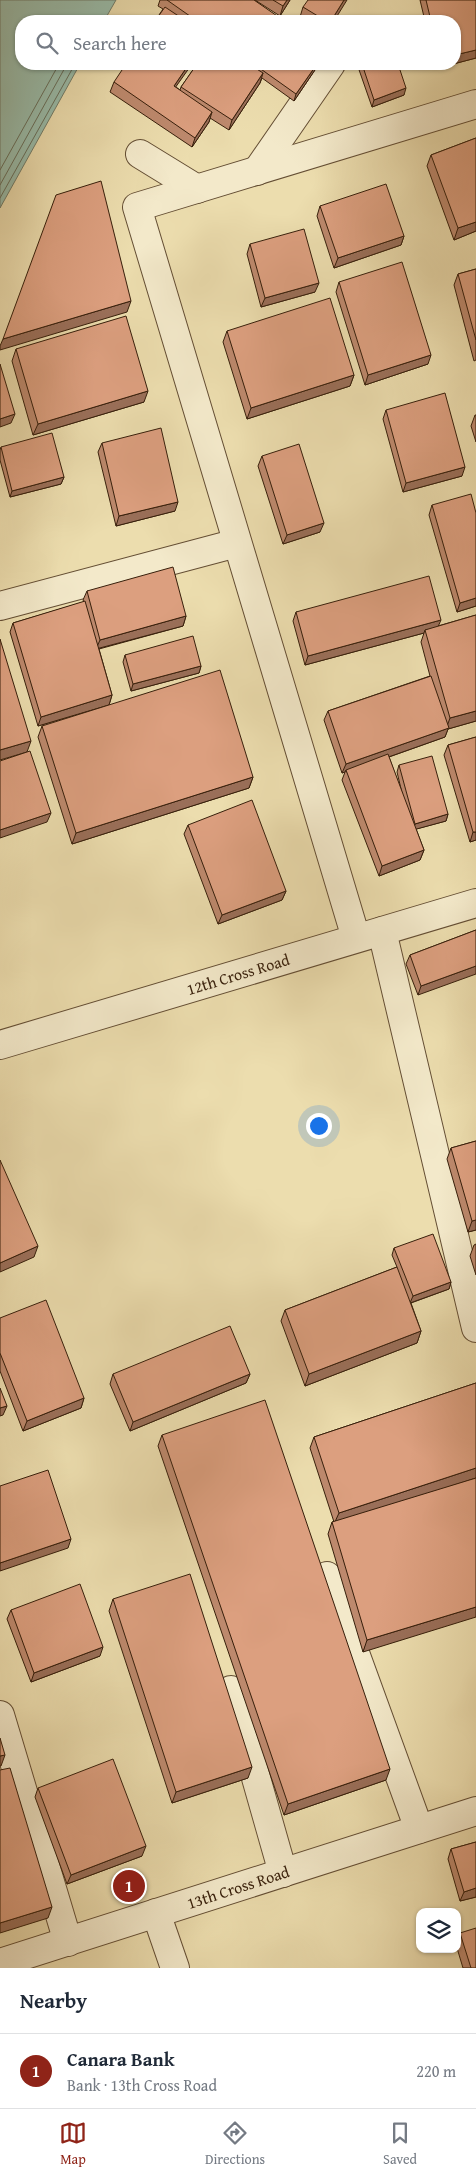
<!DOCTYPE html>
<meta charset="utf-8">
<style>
:root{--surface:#fff;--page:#f2f2f3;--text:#1f2937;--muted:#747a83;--line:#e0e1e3;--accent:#8f2418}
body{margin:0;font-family:"Gentium Book Plus",serif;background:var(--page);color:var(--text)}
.controls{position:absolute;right:15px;bottom:15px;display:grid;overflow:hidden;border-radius:10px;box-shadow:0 1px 4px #0004}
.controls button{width:45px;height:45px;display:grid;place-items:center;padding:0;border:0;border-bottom:1px solid var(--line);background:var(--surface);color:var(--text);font:25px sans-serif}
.you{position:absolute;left:318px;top:1125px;width:18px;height:18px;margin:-12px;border:4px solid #fff;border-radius:50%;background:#1a73e8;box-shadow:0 0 0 8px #1a73e833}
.badge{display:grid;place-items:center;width:32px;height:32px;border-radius:50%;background:var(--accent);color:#fff;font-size:16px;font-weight:700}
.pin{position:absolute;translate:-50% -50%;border:2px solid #fff;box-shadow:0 1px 5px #0006}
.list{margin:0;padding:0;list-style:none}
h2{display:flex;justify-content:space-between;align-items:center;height:65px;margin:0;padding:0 20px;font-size:21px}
h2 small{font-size:16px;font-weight:400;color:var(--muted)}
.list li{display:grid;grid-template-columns:32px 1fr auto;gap:15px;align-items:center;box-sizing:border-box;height:75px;padding:0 20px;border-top:1px solid var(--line)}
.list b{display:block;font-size:19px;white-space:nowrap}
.list p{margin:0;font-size:16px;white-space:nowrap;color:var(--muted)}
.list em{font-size:16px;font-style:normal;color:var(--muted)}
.icon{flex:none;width:28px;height:28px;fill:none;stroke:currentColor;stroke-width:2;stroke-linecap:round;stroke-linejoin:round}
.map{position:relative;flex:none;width:476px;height:1968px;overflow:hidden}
.search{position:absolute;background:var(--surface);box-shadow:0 1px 4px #0004;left:15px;right:15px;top:15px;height:55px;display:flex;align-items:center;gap:12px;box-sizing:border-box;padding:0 18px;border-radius:20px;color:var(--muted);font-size:19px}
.sheet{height:140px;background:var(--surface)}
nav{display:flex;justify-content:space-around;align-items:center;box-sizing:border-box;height:70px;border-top:1px solid var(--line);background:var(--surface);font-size:14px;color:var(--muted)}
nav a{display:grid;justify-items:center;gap:2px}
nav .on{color:var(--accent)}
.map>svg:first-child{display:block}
</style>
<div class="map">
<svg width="476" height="1968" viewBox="0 0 476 1968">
<rect width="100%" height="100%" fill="#ecddae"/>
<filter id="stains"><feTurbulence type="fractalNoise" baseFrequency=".004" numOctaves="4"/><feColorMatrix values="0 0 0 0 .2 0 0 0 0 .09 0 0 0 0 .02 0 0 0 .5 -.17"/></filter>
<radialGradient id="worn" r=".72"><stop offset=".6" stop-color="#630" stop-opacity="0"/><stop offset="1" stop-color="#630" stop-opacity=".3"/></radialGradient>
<path fill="#99bcaa" stroke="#727d6a" d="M0 0H116L104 21H21V64H80L0 208Z"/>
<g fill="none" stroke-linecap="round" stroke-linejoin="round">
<g stroke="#686e5a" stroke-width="1">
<path d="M0 170 59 64"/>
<path d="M0 185 67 64"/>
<path d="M0 198 75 64"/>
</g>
<g stroke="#644e34" stroke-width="30">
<g id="minor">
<path d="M140 154 197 189"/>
<path d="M257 171 331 64"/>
<path d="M0 606 237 543"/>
<path d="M382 931 476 1328"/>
<path d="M356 938 137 207 476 104"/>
<path d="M0 1045 476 903"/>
<path d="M327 1576 419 1829"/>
<path d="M231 1690 283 1873"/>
<path d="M0 1715 68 1942"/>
<path d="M156 1913 175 1968"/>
<path d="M0 1963 476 1811"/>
</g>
</g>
<use href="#minor" stroke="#f3e9ca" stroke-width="28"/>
</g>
<g fill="#bd896d" stroke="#371f0b">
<path d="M160 0H254L283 21H155L163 9 158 6Z"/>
<path d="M255 0H290L280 16Z"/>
<path d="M420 0H476V58L438 68 436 64H455V21H425Z"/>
<path d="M303 7 334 21H307L300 17Z"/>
<path d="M197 64H255L253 67 257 69 260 64H319L294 101 262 78 260 83 229 130 210 118 209 122 192 147 110 92 114 82 176 87 180 90 181 87Z"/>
<path d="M357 64H398L404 95 372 107Z"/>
<path d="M476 138V231L454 240 427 166 431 155Z"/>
<path d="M320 206 404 236 401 245 334 268 317 216Z"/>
<path d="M250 244 315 292 261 307 247 254Z"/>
<path d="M476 269V360L474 361 454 285 458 274Z"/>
<path d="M339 282 428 364 365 385 336 292Z"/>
<path d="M227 331 354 375 350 386 247 419 223 342Z"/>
<path d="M16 349 144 402 33 435 12 361Z"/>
<path d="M386 410 462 476 403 492 383 419Z"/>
<path d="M475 415H476V442L471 426Z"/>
<path d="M102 443 175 511 116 526 98 452Z"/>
<path d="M1 447 64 477 61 484 10 497 0 460V450Z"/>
<path d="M262 456 320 532 283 544 258 466Z"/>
<path d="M432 505 476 606 457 612 429 515Z"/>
<path d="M87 591 186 616 183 626 99 649 112 695 109 705 38 726 10 632 13 623 84 602 83 600Z"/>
<path d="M296 612 438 626 476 615V721L448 729 445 737 389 757 402 793 397 772 399 765 448 814 446 821 416 829 424 850 420 860 379 876 342 780 345 772 342 773 324 720 328 711 430 676 421 642 424 633 305 665 293 621Z"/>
<path d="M125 655 201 666 199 673 131 691 123 662Z"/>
<path d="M42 726 253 777 249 788 72 844 38 737Z"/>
<path d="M476 737V840L470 842 444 755 448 745Z"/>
<path d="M188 825 286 891 282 900 218 924 184 834Z"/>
<path d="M476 930 418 995 406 964 410 955Z"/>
<path d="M476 1141V1230L468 1232 447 1159 451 1148Z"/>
<path d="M476 1244V1275L470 1256 474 1245Z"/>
<path d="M394 1248 451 1282 449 1289 411 1303 421 1331 417 1343 305 1386 281 1321 285 1310 397 1267 392 1255Z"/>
<path d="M0 1318 84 1398 81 1408 23 1431 0 1371Z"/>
<path d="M113 1374H250L246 1383 130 1431 110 1384Z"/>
<path d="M476 1383 363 1652 328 1534 332 1522H334L310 1448 314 1437Z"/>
<path d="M162 1435 386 1780 284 1815 158 1446Z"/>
<path d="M113 1599 248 1778 172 1803 109 1611Z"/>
<path d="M11 1610 100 1656 31 1682 7 1619Z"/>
<path d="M38 1788 142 1856 67 1884 35 1797Z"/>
<path d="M476 1842V1897L460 1901 448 1859 451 1849Z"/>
<path d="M460 1933 476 1968H463L457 1948V1940Z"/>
</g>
<g fill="#9a6f59" stroke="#371f0b">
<path d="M287 0H290L280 16 283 6Z"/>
<path d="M344 0H347L334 21H331Z"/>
<path d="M476 50V58L438 68 439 64H455V55Z"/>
<path d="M189 64H192L170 95 174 86Z"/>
<path d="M317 64H319L294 101 296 94Z"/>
<path d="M263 73 260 83 229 130 232 120Z"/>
<path d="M406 88 404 95 372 107 374 100Z"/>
<path d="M212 112 209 122 192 147 195 138Z"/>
<path d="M476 222V231L454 240 458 228Z"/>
<path d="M404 236 401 245 334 268 338 258Z"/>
<path d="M319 283 315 292 261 307 265 298Z"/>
<path d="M131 301 127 312 0 350V346L3 339Z"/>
<path d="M431 355 428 364 365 385 368 375Z"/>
<path d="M354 375 350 386 247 419 251 408Z"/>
<path d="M148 391 144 402 33 435 38 424Z"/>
<path d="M15 414 11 423 0 427V419Z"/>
<path d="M465 467 462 476 403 492 406 483Z"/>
<path d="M64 477 61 484 10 497 12 491Z"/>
<path d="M178 502 175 511 116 526 119 516Z"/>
<path d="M324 523 320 532 283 544 287 535Z"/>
<path d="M476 598V606L457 612 460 603Z"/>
<path d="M186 616 183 626 96 649 100 640Z"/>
<path d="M441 620 437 629 425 630 424 633 305 665 308 656Z"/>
<path d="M201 666 199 673 131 691 133 684Z"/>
<path d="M112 695 109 705 38 726 41 717Z"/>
<path d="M476 711V721L448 729 445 737 346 772V770L345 772 342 773 346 764 446 729 450 718Z"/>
<path d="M31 741 27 752 0 760V750Z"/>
<path d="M253 777 249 788 72 844 76 833Z"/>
<path d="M51 813 47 822 0 838V830Z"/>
<path d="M448 814 446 821 413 830 415 824Z"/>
<path d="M473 832H476V840L470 842Z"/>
<path d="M424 850 420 860 379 876 382 866Z"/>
<path d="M286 891 282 900 218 924 222 915Z"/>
<path d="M476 966V974L418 995 421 986Z"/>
<path d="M476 1220V1230L468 1232 472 1221Z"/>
<path d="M38 1246 34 1257 0 1272V1263Z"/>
<path d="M451 1282 449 1289 410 1303 413 1296Z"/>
<path d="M421 1331 417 1343 305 1386 309 1374Z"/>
<path d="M250 1374 246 1383 130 1431 133 1422Z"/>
<path d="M84 1398 81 1408 23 1431 27 1421Z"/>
<path d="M7 1406 3 1415 0 1416V1408Z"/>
<path d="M476 1468V1478L334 1524 339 1513Z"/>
<path d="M71 1539 68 1548 0 1571V1563Z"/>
<path d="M476 1607V1617L363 1652 367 1640Z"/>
<path d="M103 1647 100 1656 31 1682 34 1673Z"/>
<path d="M5 1755 1 1766H0V1756Z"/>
<path d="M252 1767 248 1778 172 1803 176 1792Z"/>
<path d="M390 1769 386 1780 284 1815 288 1804Z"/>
<path d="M146 1846 142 1856 67 1884 71 1875Z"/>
<path d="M476 1888V1897L460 1901 464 1892Z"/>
<path d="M52 1907 48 1918 0 1933V1923Z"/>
</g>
<g fill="#dc9f7f" stroke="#371f0b">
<path d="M167 0H254L283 20 282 21H197Z"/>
<path d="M273 0H287L283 6Z"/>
<path d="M308 0H344L331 21H326L303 7Z"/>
<path d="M426 0H476V50L455 55V21H431Z"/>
<path d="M165 7 186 21H155Z"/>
<path d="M126 64H189L174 86 212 112 195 138 114 82Z"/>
<path d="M197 64H249L263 73 232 120 181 87Z"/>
<path d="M260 64H317L296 94 258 67Z"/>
<path d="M362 64H398L406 88 374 100Z"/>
<path d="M476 138V222L458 228 431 155Z"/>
<path d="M101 181 131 301 3 339 56 195Z"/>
<path d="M386 184 404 236 338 258 320 206Z"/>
<path d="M304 229 319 283 265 298 250 244Z"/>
<path d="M402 262 431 355 368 375 339 282Z"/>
<path d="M476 269V340L458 274Z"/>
<path d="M330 298 354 375 251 408 227 331Z"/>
<path d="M126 316 148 391 38 424 16 349Z"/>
<path d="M0 364 15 414 0 419Z"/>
<path d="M445 393 465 467 406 483 386 410Z"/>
<path d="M161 428 178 502 119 516 102 443Z"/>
<path d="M52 433 64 477 12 491 1 447Z"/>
<path d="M299 444 324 523 287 535 262 456Z"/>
<path d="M471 494 476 513V598L460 603 432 505Z"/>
<path d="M173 567 186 616 100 640 87 591Z"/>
<path d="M429 576 441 620 308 656 296 612Z"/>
<path d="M85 601 112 695 41 717 13 623Z"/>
<path d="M476 615V711L450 718 425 630Z"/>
<path d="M193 636 201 666 133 684 125 655Z"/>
<path d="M0 639 31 741 0 750Z"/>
<path d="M220 670 253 777 76 833 42 726Z"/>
<path d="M431 676 449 728 346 764 328 711Z"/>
<path d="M476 737V832H473L448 745Z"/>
<path d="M30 751 51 813 0 830V761Z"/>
<path d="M388 754 424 850 382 866 346 770Z"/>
<path d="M432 756 448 814 415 824 399 765Z"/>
<path d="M252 800 286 891 222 915 188 825Z"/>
<path d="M476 930V966L421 986 410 955Z"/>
<path d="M476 1141V1220L472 1221 451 1148Z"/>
<path d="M0 1160 38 1246 0 1263Z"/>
<path d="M433 1234 451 1282 413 1296 394 1248Z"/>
<path d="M397 1267 421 1331 309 1374 285 1310Z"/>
<path d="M46 1300 84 1398 27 1421 0 1353V1318Z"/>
<path d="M230 1326 250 1374 133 1422 113 1374Z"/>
<path d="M476 1383V1468L339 1513 314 1437Z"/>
<path d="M0 1388 7 1406 0 1408Z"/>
<path d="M265 1400 390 1769 288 1804 162 1435Z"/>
<path d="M48 1470 71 1539 0 1563V1486Z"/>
<path d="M476 1478V1607L367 1640 332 1522Z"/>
<path d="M190 1574 252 1767 176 1792 113 1599Z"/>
<path d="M80 1584 103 1647 34 1673 11 1610Z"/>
<path d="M0 1738 5 1755 0 1756Z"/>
<path d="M113 1759 146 1846 71 1875 38 1788Z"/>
<path d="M10 1768 52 1907 0 1923V1770Z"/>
<path d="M476 1842V1888L464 1892 451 1849Z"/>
<path d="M476 1928V1968H471L460 1933Z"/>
</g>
<g text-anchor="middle" stroke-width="5" stroke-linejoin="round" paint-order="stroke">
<g font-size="16" fill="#371f0b" stroke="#f3e9ca">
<text transform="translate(238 974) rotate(-17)" y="6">12th Cross Road</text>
<text transform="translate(238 1887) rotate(-18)" y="6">13th Cross Road</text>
</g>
</g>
<rect width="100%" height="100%" filter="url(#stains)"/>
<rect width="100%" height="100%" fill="url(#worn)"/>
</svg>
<div class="controls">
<button><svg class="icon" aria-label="layers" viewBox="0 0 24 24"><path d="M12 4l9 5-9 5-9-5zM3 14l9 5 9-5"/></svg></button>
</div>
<div class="you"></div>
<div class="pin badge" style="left:129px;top:1886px">1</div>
<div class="search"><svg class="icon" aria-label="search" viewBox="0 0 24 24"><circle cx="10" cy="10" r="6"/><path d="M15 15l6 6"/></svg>Search here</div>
</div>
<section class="sheet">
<h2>Nearby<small></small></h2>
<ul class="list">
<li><span class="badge">1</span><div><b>Canara Bank</b><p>Bank · 13th Cross Road</p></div><em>220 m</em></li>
</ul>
</section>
<nav>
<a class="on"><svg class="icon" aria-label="map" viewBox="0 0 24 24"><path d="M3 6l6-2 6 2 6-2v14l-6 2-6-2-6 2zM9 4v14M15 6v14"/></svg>Map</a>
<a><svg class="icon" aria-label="directions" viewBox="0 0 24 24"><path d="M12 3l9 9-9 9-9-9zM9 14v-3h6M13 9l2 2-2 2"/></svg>Directions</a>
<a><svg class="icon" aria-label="saved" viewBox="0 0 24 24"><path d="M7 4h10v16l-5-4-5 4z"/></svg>Saved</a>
</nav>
